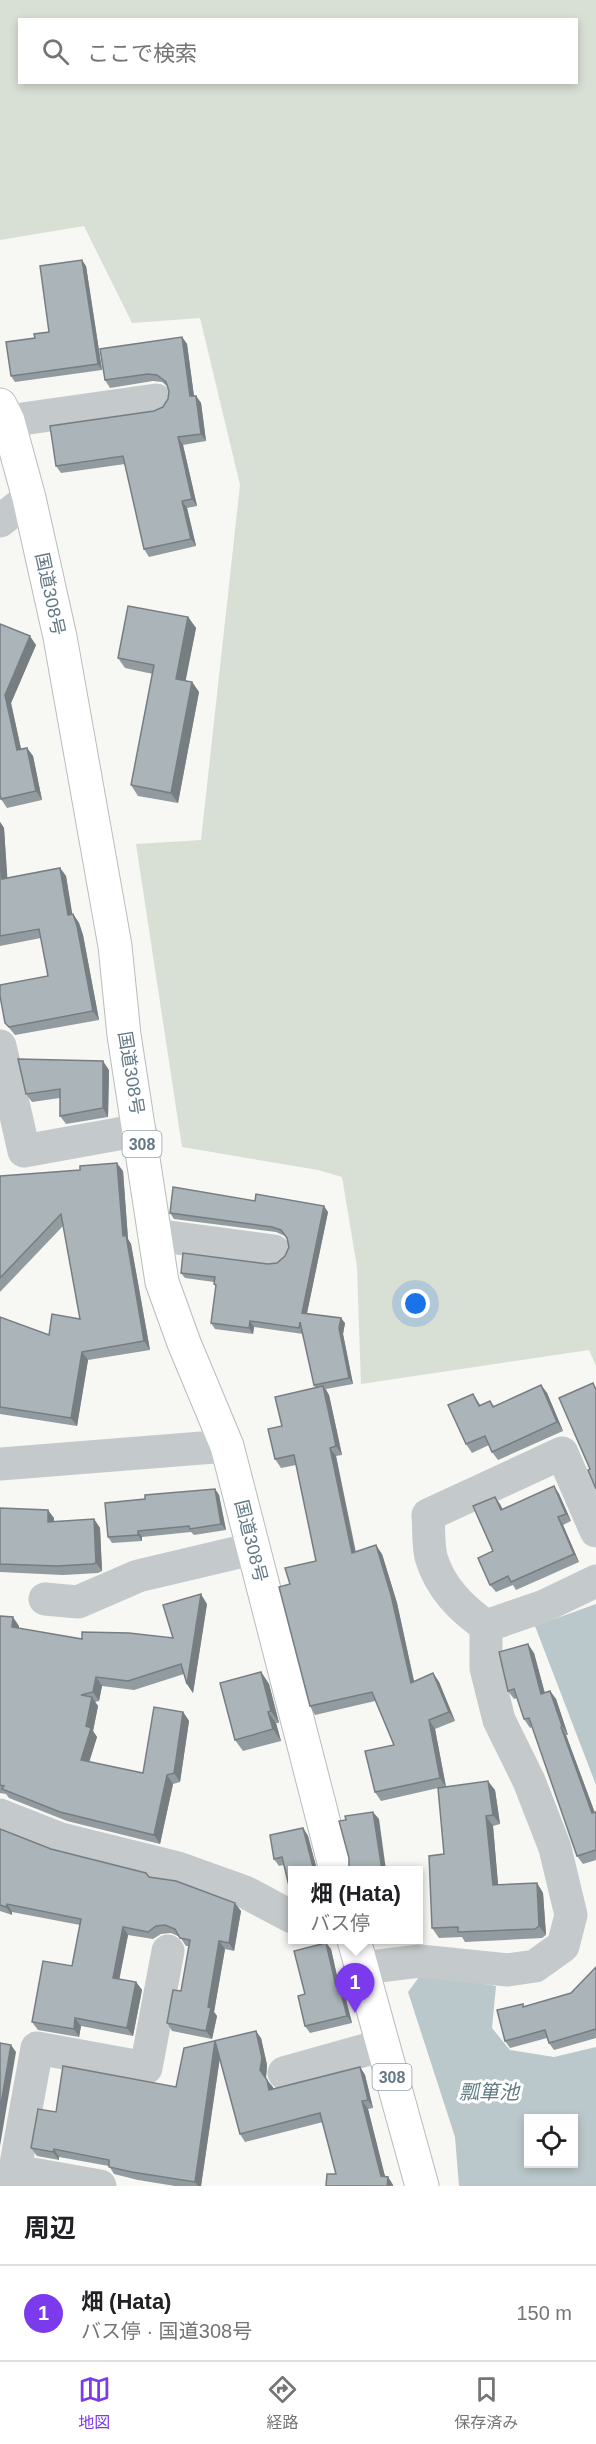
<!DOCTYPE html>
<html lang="ja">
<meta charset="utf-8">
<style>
:root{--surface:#fff;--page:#f2f2f2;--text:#202124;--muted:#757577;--line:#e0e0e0;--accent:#7c3aed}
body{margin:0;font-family:Arial,"Noto Sans JP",sans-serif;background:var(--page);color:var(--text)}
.controls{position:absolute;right:18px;bottom:18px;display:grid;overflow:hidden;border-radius:0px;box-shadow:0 3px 9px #0003}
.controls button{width:54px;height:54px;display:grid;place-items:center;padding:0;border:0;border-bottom:2px solid var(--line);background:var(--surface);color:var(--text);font:30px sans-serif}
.you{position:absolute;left:416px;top:1304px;width:21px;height:21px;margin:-15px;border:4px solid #fff;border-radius:50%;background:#1a73e8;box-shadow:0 0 0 9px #1a73e833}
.badge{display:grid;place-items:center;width:39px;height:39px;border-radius:50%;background:var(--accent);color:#fff;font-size:20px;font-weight:700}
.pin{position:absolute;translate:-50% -50px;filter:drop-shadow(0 2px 3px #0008)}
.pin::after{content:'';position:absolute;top:32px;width:21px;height:18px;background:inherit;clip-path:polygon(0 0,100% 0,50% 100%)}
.popup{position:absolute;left:288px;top:1866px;width:135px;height:78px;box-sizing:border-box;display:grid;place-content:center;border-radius:0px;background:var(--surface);filter:drop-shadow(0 2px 4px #0005);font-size:20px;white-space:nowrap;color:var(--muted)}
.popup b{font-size:22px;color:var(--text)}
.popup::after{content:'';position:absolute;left:50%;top:100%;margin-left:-12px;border:12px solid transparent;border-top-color:var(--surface)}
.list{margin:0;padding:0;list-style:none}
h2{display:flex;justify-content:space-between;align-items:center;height:78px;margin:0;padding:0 24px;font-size:26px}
h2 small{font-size:20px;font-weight:400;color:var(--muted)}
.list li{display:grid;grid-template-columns:39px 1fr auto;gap:18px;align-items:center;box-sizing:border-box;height:96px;padding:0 24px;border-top:2px solid var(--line)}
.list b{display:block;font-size:22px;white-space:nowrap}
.list p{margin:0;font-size:20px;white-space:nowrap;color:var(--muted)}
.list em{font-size:20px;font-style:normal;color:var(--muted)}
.icon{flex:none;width:33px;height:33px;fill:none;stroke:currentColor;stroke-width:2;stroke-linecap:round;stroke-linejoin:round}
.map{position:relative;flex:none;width:596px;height:2186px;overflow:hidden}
.search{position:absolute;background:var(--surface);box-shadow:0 3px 9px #0003;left:18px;right:18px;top:18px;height:66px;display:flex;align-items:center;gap:15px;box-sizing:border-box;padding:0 21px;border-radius:0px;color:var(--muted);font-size:22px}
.sheet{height:174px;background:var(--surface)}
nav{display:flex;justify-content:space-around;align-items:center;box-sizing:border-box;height:84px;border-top:2px solid var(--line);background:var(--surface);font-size:16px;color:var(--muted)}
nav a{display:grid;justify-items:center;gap:3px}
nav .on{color:var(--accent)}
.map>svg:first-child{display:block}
</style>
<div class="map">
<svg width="596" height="2186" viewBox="0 0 596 2186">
<rect width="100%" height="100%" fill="#f7f7f3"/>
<path fill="#d8dfd4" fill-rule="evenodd" d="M0 0H596V1366L589 1350 361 1384 357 1267 342 1177 318 1170 182 1147 136 844 201 840 240 485 200 318 132 323 84 226 0 240ZM20 20H576V82H20Z"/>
<g fill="#bbc8cb" fill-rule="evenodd">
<path d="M596 1604V1785L535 1626Z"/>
<path d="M422 1973 496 1986 492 2028 510 2050 554 2057 596 2047V2186H459L455 2137 408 1992ZM528 2118H574V2164H528Z"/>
</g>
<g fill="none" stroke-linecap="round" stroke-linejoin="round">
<g stroke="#b8bcbf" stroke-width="35">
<g id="highway">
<path d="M0 405 8 421 29 498 60 637 115 946 124 1035 162 1282 184 1343 227 1446 336 1870"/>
<path d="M354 1940 422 2186"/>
</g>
</g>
<g stroke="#c4c9cb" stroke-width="33">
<path d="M8 421 156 400"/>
<path d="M0 521 29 498"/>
<path d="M0 1046 24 1151 140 1130"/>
<path d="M154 1235 274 1251"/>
<path d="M0 1464 227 1446"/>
<path d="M45 1599 78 1602 138 1576 252 1549"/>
<path d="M486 1626C462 1609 440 1588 431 1557 428 1544 429 1528 428 1515L562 1453 596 1531"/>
<path d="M486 1626 544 1606 596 1581"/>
<path d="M0 1815 61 1839 178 1868 245 1892 292 1917"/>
<path d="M362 1968 420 1961 508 1970 535 1966 563 1946 571 1915 555 1848 529 1781 499 1720 486 1668V1626"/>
<path d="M284 2073 383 2045"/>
<path d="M15 2171 100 2186"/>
<path d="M12 2186 37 2048 146 2068 168 1951"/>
</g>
<use href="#highway" stroke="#fff" stroke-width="33"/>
</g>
<g fill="#929b9f">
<path d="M86 266 102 370 15 382 11 376 35 338 49 332Z"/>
<path d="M182 337 187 344 194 396H196L201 403 206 441 183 445 197 506 187 508 196 546 149 557 144 549 125 464 61 473 56 466 154 411 163 407 168 399 169 391 168 387 162 382 153 381 110 388 105 380Z"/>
<path d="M188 617 196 628 185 681 192 682 199 692 178 803 138 796 131 785 153 674 125 668 118 658Z"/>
<path d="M0 624 36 645 11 703 21 749 27 748 33 756 42 800 7 808 1 799Z"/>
<path d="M0 822 4 828 7 878 60 868 66 876 72 915 73 914 79 923 83 935 99 1020 15 1035 5 1023 48 976 41 938 0 946Z"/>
<path d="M109 1070 108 1117 66 1124 60 1116V1098L32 1102 26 1094Z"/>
<path d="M123 1171 128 1239 131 1244 150 1350 88 1360 77 1426 0 1414V1317L49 1335 80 1319 63 1226 0 1292V1176Z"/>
<path d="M328 1212 307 1313 345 1323 343 1334 353 1384 326 1389 329 1395 342 1455 336 1456 356 1552 382 1554 397 1603 414 1681 433 1673 439 1682 455 1721 435 1729 446 1787 495 1790 500 1824 493 1826 498 1885 537 1883 543 1893 546 1935 542 1938 465 1942 462 1937 439 1938 432 1928 444 1854 438 1788 381 1801 375 1792 394 1745 375 1701 315 1715 310 1706 290 1584 316 1561 296 1465 281 1468 275 1459 282 1426 315 1388 314 1385 303 1334 254 1327 253 1334 215 1329 211 1323 216 1287 214 1284V1282L185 1278 181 1273 277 1263 285 1256 289 1247 287 1239 285 1236 276 1232 174 1219 170 1213Z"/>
<path d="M541 1385 547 1393 563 1431 498 1460 492 1452 489 1445 472 1453 466 1444 473 1394 481 1406 490 1401 494 1406Z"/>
<path d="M554 1486 559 1494 571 1521 563 1525 579 1562 516 1590 513 1585 496 1592 490 1585 493 1551 500 1504 503 1510Z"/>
<path d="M215 1489 219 1495 226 1530 194 1535 191 1532 142 1537V1541L112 1543 108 1537 145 1499Z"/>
<path d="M0 1508 54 1518V1522L94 1519 100 1528 102 1571 98 1573 63 1575 0 1572Z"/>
<path d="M207 1604 193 1693 187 1684 184 1674 134 1690 102 1686 99 1701 95 1702 98 1706 93 1731 97 1737 89 1762 143 1773 183 1712 189 1721 180 1782 173 1784 160 1844 67 1821 9 1798 6 1794 0 1793V1616L19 1626V1629L82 1639 173 1638Z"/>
<path d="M534 1653 545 1693 550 1691 556 1699 568 1735H566L595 1813 596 1812V1860L583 1864 577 1856 532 1727 530 1728 524 1719 517 1698 514 1699 508 1691Z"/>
<path d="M261 1672 269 1684 279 1723H276L281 1741 243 1751 235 1740Z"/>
<path d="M303 1828 308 1836 317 1870H292V1893L290 1890 284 1865 279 1866 274 1859Z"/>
<path d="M0 1829 51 1849 146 1873 149 1877 241 1911 234 1951 225 1949 214 2012 217 2016 212 2039 172 2031 167 2023 181 1991 189 1946H186L180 1937 171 1933 161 1934 153 1939 128 1935 119 1979 136 1982 142 1990 133 2036 81 2026 79 2037 38 2030 32 2022 72 1966 80 1925 12 1912V1915L0 1911Z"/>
<path d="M326 1943 331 1949 339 1986 344 1992 352 2023 310 2033 305 2026V1994Z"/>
<path d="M596 1967V2038L554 2050 549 2043 547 2038 510 2048 505 2041 523 2004 524 2007 571 1993Z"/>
<path d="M261 2038 267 2065 266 2078 273 2089 360 2067 365 2075 373 2108 368 2109 385 2177H388L393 2185 336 2174 323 2122 245 2142 240 2134 220 2058 201 2186H175L138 2180 114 2174 109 2166 59 2157V2160L37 2156 31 2148 56 2112 176 2087 184 2048Z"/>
</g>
<g fill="#777e82">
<path d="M82 260 86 266 102 370 98 364Z"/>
<path d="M182 337 187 344 195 404 190 396Z"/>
<path d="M196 396 201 403 206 441 201 434Z"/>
<path d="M178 437 183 445 197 506 192 499Z"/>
<path d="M182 501 187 508 196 546 191 539Z"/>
<path d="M188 617 196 628 184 689 176 679Z"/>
<path d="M30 636 36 645 11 703 23 758 17 750 5 695Z"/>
<path d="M192 682 199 692 178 803 171 793Z"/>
<path d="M27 748 33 756 42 800 36 791Z"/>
<path d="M0 822 4 828 8 887 2 879 0 847Z"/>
<path d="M60 868 66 876 74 924 68 915Z"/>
<path d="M73 914 79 923 83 935 99 1020 93 1011Z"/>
<path d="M103 1061 109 1070 108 1117 103 1108Z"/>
<path d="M117 1163 123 1171 128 1239 131 1244 150 1350 144 1341 123 1236Z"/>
<path d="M324 1206 328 1212 306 1318 302 1313Z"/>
<path d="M341 1318 345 1323 343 1334 353 1384 349 1378 339 1328Z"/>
<path d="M250 1321 254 1327 253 1334 249 1328Z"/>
<path d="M82 1352 88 1360 77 1426 71 1418Z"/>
<path d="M541 1385 547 1393 563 1431 557 1422Z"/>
<path d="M323 1386 329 1395 342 1455 336 1446Z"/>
<path d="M330 1448 336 1456 357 1561 352 1553Z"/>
<path d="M554 1486 559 1494 571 1521 566 1514Z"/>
<path d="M215 1489 219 1495 226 1530 221 1524Z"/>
<path d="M495 1497 500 1504 506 1518 501 1510Z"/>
<path d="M48 1510 54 1518V1530L48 1522Z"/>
<path d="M558 1517 563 1525 579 1562 574 1554Z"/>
<path d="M94 1519 100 1528 102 1571 96 1563Z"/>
<path d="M138 1531 142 1537V1541L138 1535Z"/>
<path d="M376 1545 382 1554 397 1603 416 1691 411 1683Z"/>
<path d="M201 1594 207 1604 193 1693 187 1684Z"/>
<path d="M13 1617 19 1626V1636L12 1627Z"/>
<path d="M528 1644 534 1653 547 1702 541 1694Z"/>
<path d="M261 1672 269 1684 279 1723 271 1711Z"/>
<path d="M433 1673 439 1682 455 1721 449 1712Z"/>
<path d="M96 1677 102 1686 99 1701 93 1692Z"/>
<path d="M550 1691 556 1699 568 1735 562 1726Z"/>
<path d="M92 1697 98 1706 93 1731 97 1737 87 1769 81 1760Z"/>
<path d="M183 1712 189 1721 180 1782 174 1773Z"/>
<path d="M268 1712 276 1723 281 1741 273 1729Z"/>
<path d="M429 1720 435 1729 446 1787 440 1778Z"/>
<path d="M561 1727 566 1735 596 1816 592 1813Z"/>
<path d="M167 1775 173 1784 160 1844 154 1835Z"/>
<path d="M488 1781 495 1790 500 1824 493 1815Z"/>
<path d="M373 1812 379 1819 386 1870H382Z"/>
<path d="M486 1816 493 1826 499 1895 493 1885Z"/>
<path d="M303 1828 308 1836 317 1870H314L313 1867Z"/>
<path d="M537 1883 543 1893 546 1935 539 1926Z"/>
<path d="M235 1903 241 1911 234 1951 229 1943Z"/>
<path d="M7 1904 12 1912V1915L6 1907Z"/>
<path d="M123 1927 128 1935 118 1986 113 1978Z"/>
<path d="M219 1941 225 1949 214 2012 217 2016 212 2039 206 2031 208 2007Z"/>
<path d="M326 1943 331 1949 341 1993 336 1986Z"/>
<path d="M136 1982 142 1990 133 2036 127 2028Z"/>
<path d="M339 1985 344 1992 352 2023 347 2016Z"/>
<path d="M75 2018 81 2026 79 2037 74 2029Z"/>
<path d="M256 2031 261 2038 267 2065 266 2078 260 2070Z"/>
<path d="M215 2041 221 2049 201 2186H198L195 2182Z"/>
<path d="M11 2045 16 2052 0 2146V2110Z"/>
<path d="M360 2067 365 2075 373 2108 368 2100Z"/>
<path d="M267 2080 273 2087 275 2098 269 2090Z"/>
<path d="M362 2101 368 2109 387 2184 381 2176Z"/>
<path d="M54 2149 59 2157V2160L53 2152Z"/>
<path d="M388 2177 393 2185V2186H387Z"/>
</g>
<g fill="#aab4b9" stroke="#777e82" stroke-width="1.5">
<path d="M82 260 98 364 11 376 6 342 35 338 34 334 49 332 40 266Z"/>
<path d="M182 337 190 396H196L201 434 178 437 192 499 182 501 191 539 144 549 123 456 56 466 50 426 154 411 163 407 168 399 169 391 166 382 157 375 148 374 105 380 100 349Z"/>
<path d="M128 606 188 617 176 679 192 682 171 793 131 785 154 665 118 658Z"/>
<path d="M0 624 30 636 5 695 17 750 27 748 36 791 1 799 0 794Z"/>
<path d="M0 847 2 879 60 868 68 915 73 914 77 926 93 1011 9 1027 5 1023 0 996V985L48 976 39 929 0 936Z"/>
<path d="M18 1059 103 1061V1108L60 1116V1089L26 1094Z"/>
<path d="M117 1163 123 1236 126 1235 144 1341 82 1352 71 1418 0 1407V1317L49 1335 52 1314 80 1319 61 1214 0 1278V1176L80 1170V1166Z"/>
<path d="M173 1187 255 1201 256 1194 324 1206 302 1313 341 1318 339 1328 349 1378 314 1385 300 1322 299 1328 250 1321 249 1328 211 1323 216 1285 214 1284 215 1277 181 1273 183 1253 268 1264 277 1263 285 1256 289 1247 287 1238 281 1230 272 1227 170 1213Z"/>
<path d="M593 1383 596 1390V1489L588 1470 590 1469 559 1398Z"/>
<path d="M541 1385 557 1422 492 1452 485 1436 466 1444 448 1405 473 1394 479 1406 490 1401 493 1407Z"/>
<path d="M323 1386 336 1446 330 1448 352 1553 376 1545 391 1595 411 1683 433 1673 449 1712 429 1720 440 1778 375 1792 365 1751 394 1745 372 1692 310 1706 279 1587 290 1584 285 1568 316 1561 294 1455 275 1459 268 1429 282 1426 275 1397Z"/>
<path d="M554 1486 566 1514 558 1517 574 1554 511 1582 508 1576 490 1585 478 1558 493 1551 473 1506 495 1497 501 1510Z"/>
<path d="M215 1489 221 1524 190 1529 189 1526 138 1531V1535L108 1537 105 1503 145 1499V1495Z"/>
<path d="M0 1508 48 1510V1522L94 1519 96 1563 92 1564 57 1566 0 1564Z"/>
<path d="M201 1594 187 1684 181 1664 128 1681 96 1677 93 1692 81 1695 92 1697 86 1726 91 1728 81 1760 143 1773 154 1707 183 1712 174 1773 167 1775 154 1835 60 1812 2 1789 4 1786 0 1785V1616L13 1617 12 1627 82 1639V1632L129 1633 173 1638 163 1605Z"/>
<path d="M528 1644 541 1694 550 1691 562 1726 561 1727 592 1813 596 1812V1850L577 1856 529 1718 524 1719 514 1689 508 1691 499 1652Z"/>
<path d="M261 1672 271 1711 268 1712 273 1729 235 1740 220 1683Z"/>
<path d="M488 1781 493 1815 486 1816 493 1885 537 1883 539 1926 535 1929 458 1932V1927L432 1928 429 1856 444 1854 438 1788Z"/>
<path d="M373 1812 382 1870H347L349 1867V1858L339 1821 346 1820 345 1816Z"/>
<path d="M303 1828 313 1867 314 1870H292V1891L290 1890 282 1857 274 1859 270 1835Z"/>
<path d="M0 1829 51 1849 146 1873 149 1877 176 1881 235 1903 229 1943 219 1941 208 2007 211 2008 206 2031 167 2023 173 1990 181 1991 190 1940 180 1938 175 1929 165 1925 156 1926 148 1932 123 1927 113 1978 136 1982 127 2028 75 2018 74 2029 32 2022 43 1961 72 1966 81 1919 7 1904 6 1907 0 1905Z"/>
<path d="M326 1943 336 1986 339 1985 347 2016 305 2026 298 1996 305 1994 294 1951Z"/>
<path d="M596 1967V2029L549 2043 545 2030 505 2041 497 2010 523 2004V2007L571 1993Z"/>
<path d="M256 2031 262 2058 260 2070 267 2080 269 2090 360 2067 368 2100 362 2101 381 2176 388 2177 387 2186H326L327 2174H336L320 2113 240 2134 215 2041 195 2182 132 2172 109 2167V2160L54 2149 53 2152 31 2148 38 2109 56 2112 63 2066 176 2087 184 2048Z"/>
<path d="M0 2043 11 2045 0 2110Z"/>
</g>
<g text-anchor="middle" stroke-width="6" stroke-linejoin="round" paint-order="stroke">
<g fill="#fff" stroke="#92a1aa" stroke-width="1.5">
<rect x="122.5" y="1131" width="39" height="26" rx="4.5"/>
<rect x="372.5" y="2064" width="39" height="26" rx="4.5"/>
</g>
<g font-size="16" font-weight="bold" fill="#647986">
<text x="142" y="1150">308</text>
<text x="392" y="2083">308</text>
</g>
<g font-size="18" fill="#647986" stroke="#fff">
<text transform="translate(50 594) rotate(78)" y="6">国道308号</text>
<text transform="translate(131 1073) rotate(81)" y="6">国道308号</text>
<text transform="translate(251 1541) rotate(76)" y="6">国道308号</text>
</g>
<g font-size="20" font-style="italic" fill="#607b82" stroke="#fff">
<text x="489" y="2099">瓢箪池</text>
</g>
</g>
</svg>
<div class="controls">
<button><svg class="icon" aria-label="locate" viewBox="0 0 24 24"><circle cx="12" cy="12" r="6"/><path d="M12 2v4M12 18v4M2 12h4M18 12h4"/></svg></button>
</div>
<div class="you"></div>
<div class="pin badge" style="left:355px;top:2013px">1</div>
<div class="popup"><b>畑 (Hata)</b>バス停</div>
<div class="search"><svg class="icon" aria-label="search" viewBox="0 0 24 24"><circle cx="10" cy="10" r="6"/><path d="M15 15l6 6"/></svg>ここで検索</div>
</div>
<section class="sheet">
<h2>周辺<small></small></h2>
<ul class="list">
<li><span class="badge">1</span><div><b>畑 (Hata)</b><p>バス停 · 国道308号</p></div><em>150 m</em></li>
</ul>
</section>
<nav>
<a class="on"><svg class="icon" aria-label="map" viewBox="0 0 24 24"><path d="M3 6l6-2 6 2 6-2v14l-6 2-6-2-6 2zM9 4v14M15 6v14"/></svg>地図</a>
<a><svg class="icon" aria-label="directions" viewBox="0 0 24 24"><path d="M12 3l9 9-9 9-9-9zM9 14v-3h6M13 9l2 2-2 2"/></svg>経路</a>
<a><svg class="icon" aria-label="saved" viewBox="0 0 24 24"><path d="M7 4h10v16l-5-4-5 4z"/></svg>保存済み</a>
</nav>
